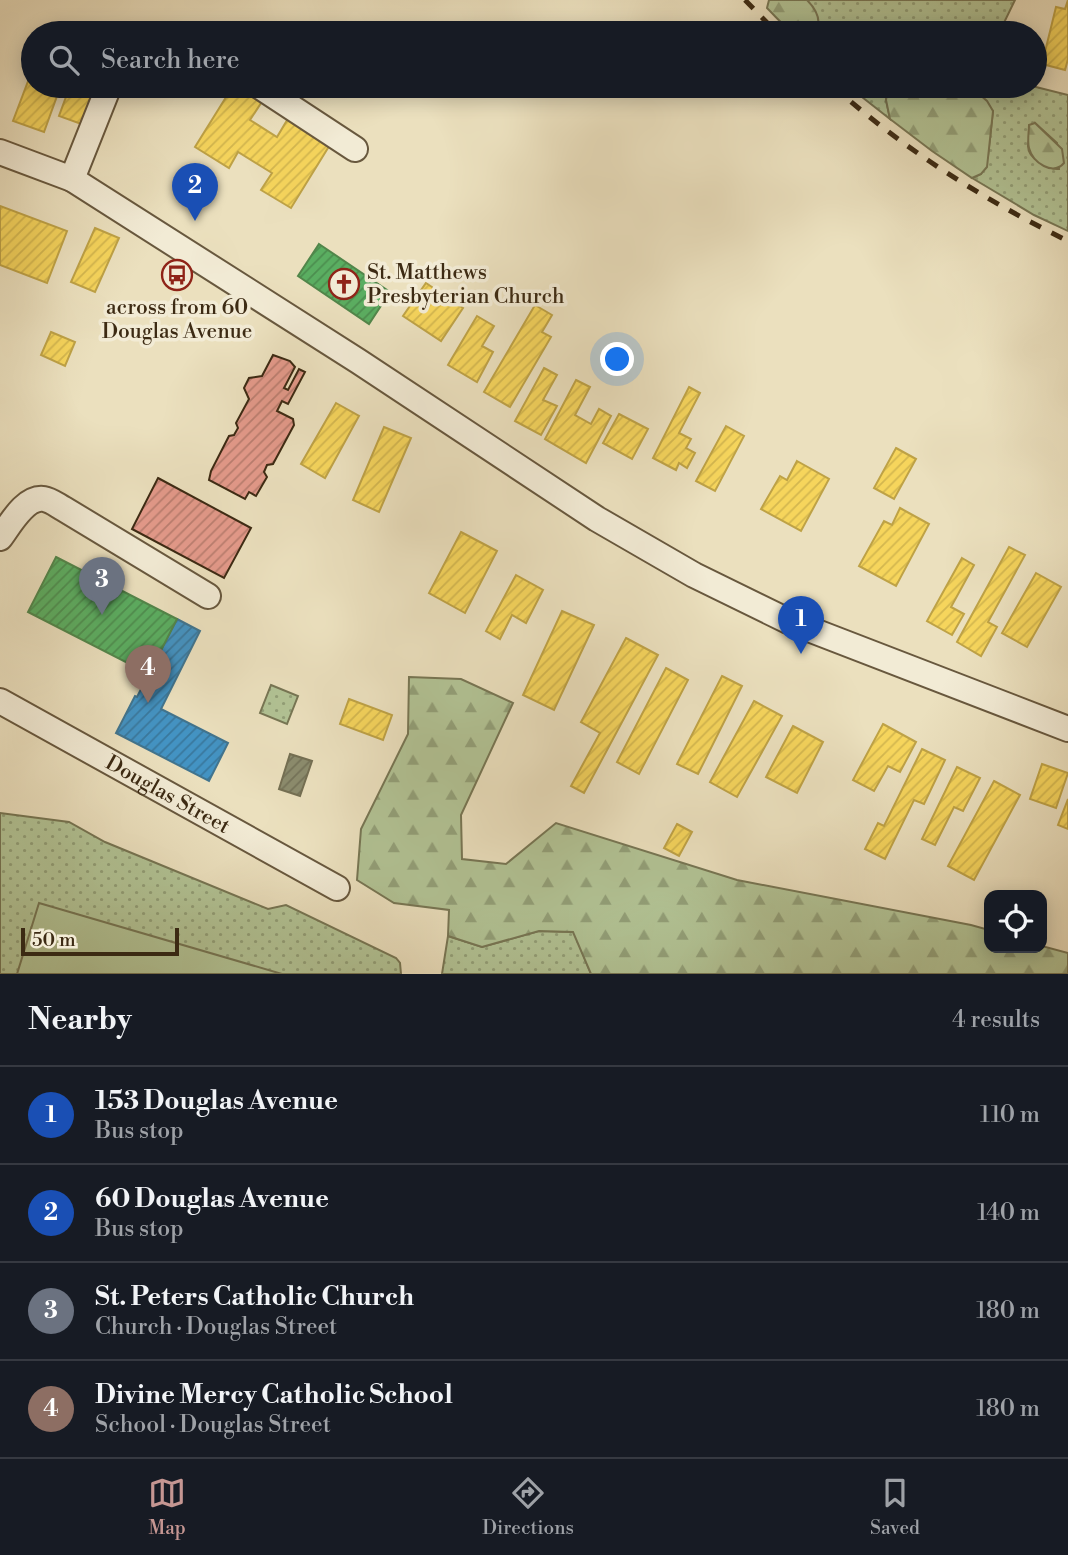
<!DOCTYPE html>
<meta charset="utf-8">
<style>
:root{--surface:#171b24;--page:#242831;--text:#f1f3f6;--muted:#9ea1a6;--line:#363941;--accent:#c59692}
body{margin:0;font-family:"Libre Bodoni",serif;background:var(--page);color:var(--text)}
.controls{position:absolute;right:21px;bottom:21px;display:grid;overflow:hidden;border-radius:14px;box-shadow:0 4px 18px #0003}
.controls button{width:63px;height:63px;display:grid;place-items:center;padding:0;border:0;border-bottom:2px solid var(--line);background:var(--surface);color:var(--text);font:35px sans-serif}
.scale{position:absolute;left:21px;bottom:18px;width:158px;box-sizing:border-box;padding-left:7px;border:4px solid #3c2a13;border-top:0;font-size:19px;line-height:24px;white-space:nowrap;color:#3c2a13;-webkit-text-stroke:5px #f2ebd5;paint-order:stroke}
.you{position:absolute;left:618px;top:360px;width:24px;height:24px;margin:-18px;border:5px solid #fff;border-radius:50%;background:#1a73e8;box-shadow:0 0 0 10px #1a73e833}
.badge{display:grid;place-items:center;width:46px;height:46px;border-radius:50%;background:var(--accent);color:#fff;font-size:23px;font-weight:700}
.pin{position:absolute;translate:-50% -58px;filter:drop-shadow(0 2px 4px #0008)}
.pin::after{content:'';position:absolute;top:37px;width:24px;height:21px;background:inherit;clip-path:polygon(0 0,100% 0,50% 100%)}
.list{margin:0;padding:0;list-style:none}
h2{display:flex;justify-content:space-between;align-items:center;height:91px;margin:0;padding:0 28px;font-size:30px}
h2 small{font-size:23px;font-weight:400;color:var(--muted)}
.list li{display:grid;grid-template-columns:46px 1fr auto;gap:21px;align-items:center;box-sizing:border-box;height:98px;padding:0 28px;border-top:2px solid var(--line)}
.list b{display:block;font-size:26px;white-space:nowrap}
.list p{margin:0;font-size:23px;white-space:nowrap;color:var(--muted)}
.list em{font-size:23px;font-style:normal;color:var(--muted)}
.icon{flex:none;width:38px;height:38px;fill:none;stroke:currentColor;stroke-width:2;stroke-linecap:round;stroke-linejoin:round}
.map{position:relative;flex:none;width:1068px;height:974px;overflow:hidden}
.search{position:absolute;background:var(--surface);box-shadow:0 4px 18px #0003;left:21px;right:21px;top:21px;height:77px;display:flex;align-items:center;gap:18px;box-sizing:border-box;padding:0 24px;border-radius:38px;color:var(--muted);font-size:26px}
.sheet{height:483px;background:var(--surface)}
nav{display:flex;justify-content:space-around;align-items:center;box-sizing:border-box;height:98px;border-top:2px solid var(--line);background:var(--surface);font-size:19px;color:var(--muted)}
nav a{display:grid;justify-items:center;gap:4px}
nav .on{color:var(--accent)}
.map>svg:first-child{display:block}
</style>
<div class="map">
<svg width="1068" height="974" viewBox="0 0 1068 974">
<defs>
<pattern id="green-dots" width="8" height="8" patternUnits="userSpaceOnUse" patternTransform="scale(1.75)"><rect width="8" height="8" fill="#b2c395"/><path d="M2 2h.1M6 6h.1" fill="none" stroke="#929f78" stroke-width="1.8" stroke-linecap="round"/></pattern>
<pattern id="forest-firs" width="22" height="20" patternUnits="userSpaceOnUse" patternTransform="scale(1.75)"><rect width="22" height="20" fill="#b2c395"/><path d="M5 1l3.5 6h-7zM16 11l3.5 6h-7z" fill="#929f78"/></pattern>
<pattern id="homes-hatch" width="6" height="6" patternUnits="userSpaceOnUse" patternTransform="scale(1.75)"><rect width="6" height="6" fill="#f6d55c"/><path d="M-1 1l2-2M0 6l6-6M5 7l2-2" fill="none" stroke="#d4b74f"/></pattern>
<pattern id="schools-hatch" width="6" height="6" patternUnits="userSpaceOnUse" patternTransform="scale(1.75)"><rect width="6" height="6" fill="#4393c3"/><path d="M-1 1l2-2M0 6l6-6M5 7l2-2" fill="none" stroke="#39789d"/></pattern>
<pattern id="public-hatch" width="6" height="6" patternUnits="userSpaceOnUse" patternTransform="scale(1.75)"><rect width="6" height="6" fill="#5aae61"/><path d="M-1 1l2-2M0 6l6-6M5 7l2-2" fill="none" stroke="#4c8e4f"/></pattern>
<pattern id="industry-hatch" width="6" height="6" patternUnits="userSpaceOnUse" patternTransform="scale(1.75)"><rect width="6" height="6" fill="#8c8c6e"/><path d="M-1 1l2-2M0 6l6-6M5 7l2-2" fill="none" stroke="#747359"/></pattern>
<pattern id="building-hatch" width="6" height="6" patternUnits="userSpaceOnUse" patternTransform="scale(1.75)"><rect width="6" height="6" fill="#e49a8b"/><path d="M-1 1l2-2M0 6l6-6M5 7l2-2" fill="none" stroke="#ba7e70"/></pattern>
</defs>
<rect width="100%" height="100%" fill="#ebe0be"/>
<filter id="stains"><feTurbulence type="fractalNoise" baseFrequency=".00286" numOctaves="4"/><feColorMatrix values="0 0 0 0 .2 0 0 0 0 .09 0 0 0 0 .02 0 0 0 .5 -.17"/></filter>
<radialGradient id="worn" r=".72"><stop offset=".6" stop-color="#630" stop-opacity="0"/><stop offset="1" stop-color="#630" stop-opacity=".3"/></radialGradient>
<g fill="url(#green-dots)" stroke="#777654" stroke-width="2" fill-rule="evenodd">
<path d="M807 0H1015L999 33H816L818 28Z"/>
<path d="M848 86H888L886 100 890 119Z"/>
<path d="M934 86H1032L1068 95V231L1034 215 972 178 981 174 988 156 993 111 968 91ZM1035 123 1057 143 1059 169C1049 170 1028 159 1028 146 1028 139 1033 130 1035 123Z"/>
<path d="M271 685 298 696 287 724 260 713Z"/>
<path d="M0 813 69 822 105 842 268 909 286 905 396 958 400 963 401 974H0Z"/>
<path d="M539 931 574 932 591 974H442L448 936 482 947Z"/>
</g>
<g fill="url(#forest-firs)" stroke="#777654" stroke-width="2">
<path d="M769 0H807C816 9 822 21 816 33 786 33 787 28 767 8Z"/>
<path d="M888 86H934L979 94 987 101 993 111 987 167 981 174 972 178 932 151 890 119 886 100Z"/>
<path d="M1035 123 1062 149 1064 163C1053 176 1033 163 1029 148 1027 141 1029 132 1029 125Z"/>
<path d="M409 677 461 679 513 703 461 815 462 859 506 864 556 823 737 880 971 925 989 930V948H1042V946L1068 953V974H591L573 932 539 931 482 947 448 936 449 910 394 903 357 880 361 829 408 734Z"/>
</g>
<path fill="#b2c395" stroke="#777654" stroke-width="2" d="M39 903 282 974H17Z"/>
<g fill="url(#homes-hatch)" stroke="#bea246" stroke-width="2">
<path d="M1068 0V59L1065 70 1042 64 1056 7 1065 9Z"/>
<path d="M33 68V86H45L44 91 57 96 44 132 13 121Z"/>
<path d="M70 86H88L86 90 95 93 84 125 59 116Z"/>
<path d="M233 86H240L263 100 250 120 277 137 289 117 331 143 291 208 261 190 272 173 238 152 229 168 195 147Z"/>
<path d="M0 206 67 231 47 283 0 265Z"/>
<path d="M95 228 119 238 95 292 71 282Z"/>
<path d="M426 283 463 308 441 341 403 316Z"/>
<path d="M535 305 552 315 542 332 551 337 510 407 484 392Z"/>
<path d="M477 316 494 326 482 346 493 352 477 382 448 365Z"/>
<path d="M51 332 75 342 65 366 41 355Z"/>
<path d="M544 368 557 375 543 400 557 406 541 435 515 421Z"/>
<path d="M576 380 590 387 575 415 591 424 599 409 611 416 586 463 545 439Z"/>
<path d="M689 387 700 393 679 433 691 439 686 448 695 453 687 468 679 463 676 470 653 458Z"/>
<path d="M336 403 359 416 325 478 301 464Z"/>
<path d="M619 414 648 429 632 459 603 443Z"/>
<path d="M726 426 744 436 715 491 696 481Z"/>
<path d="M384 427 411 438 379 512 353 500Z"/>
<path d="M896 448 916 459 894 499 874 488Z"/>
<path d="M797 461 829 479 801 531 761 509 780 476 787 480Z"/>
<path d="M900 508 929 524 896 586 859 566 884 521 892 525Z"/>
<path d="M461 532 497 551 465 613 429 593Z"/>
<path d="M1009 547 1025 555 988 622 997 627 981 656 957 642Z"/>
<path d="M962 558 974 565 951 607 964 614 952 635 927 621Z"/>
<path d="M1036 573 1061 587 1027 647 1002 633Z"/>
<path d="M516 575 543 590 526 623 512 615 500 639 486 631Z"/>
<path d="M562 611 594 625 554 710 523 695Z"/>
<path d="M626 638 658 655 584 793 571 786 600 733 581 722Z"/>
<path d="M666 668 688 680 639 774 617 762Z"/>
<path d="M722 676 742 686 698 774 677 764Z"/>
<path d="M349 699 392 715 383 740 340 724Z"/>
<path d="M754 701 782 716 737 797 710 782Z"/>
<path d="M883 724 916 742 900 772 888 766 874 791 853 780Z"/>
<path d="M793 726 823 742 797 793 766 777Z"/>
<path d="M922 749 945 760 924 804 914 800 885 859 865 849 878 823 884 826Z"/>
<path d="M1042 764 1068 773 1056 808 1030 799Z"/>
<path d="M957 767 980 778 963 811 954 807 935 845 922 839Z"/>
<path d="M994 781 1020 795 974 880 948 866Z"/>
<path d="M1068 799V829L1058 825Z"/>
<path d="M677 824 692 832 679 856 664 848Z"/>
</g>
<path fill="url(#schools-hatch)" stroke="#41748e" stroke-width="2" d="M177 619 200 631 161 709 228 743 209 781 116 733 135 696 137 697Z"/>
<g fill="url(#public-hatch)" stroke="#51864a" stroke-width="2">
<path d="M319 244 390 292 369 324 298 276Z"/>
<path d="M56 557 177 619 149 674 28 612Z"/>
</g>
<path fill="url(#industry-hatch)" stroke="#746f53" stroke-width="2" d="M290 754 312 761 300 796 279 789Z"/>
<g fill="url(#building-hatch)" stroke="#3c2a13" stroke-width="2">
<path d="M273 355 290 361 295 367 284 388 288 390 299 369 305 372 288 404 282 401 277 411 293 419 294 425 273 464 267 465 264 472 267 477 256 496 249 492 245 499 209 480 211 471 229 436 234 435 238 428 236 423 249 399 244 388 249 378 262 376Z"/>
<path d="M158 478 251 528 224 578 132 529Z"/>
</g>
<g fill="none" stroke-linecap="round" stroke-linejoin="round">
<g stroke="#68583e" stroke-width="28">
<g id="minor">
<path d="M259 86 355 149"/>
<path d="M0 152 72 179 358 361 597 519 694 575 788 621 1068 729"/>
<path d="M72 179 109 86"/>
<path d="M0 538C10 525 25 496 44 499 51 500 58 506 64 509L208 596"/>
<path id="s1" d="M0 701 337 888"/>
</g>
</g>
<use href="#minor" stroke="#f2ebd5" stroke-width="24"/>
<g stroke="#3c2a13" stroke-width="5" stroke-dasharray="12 12" stroke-linecap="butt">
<path d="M745 0 777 33"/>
<path d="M833 86C903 149 984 200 1068 241"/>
</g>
</g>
<defs>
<g id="bus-ring" transform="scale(1.575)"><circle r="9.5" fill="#f2ebd5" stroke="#8f2418" stroke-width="1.5"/><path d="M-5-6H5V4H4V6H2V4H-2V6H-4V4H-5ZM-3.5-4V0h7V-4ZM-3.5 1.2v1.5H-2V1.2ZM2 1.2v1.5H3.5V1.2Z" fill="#8f2418"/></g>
<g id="church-ring" transform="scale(1.575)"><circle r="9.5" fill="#f2ebd5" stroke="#8f2418" stroke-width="1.5"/><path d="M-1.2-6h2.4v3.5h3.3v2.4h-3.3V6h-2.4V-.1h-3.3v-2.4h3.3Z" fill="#8f2418"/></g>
</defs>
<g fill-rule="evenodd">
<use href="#bus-ring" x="177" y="275"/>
<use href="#church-ring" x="344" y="284"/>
</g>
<g text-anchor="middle" stroke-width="7" stroke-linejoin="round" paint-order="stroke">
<g font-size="21" fill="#3c2a13" stroke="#f2ebd5" text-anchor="start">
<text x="367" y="279">St. Matthews<tspan x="367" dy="24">Presbyterian Church</tspan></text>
<text x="177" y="314" text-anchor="middle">across from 60<tspan x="177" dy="24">Douglas Avenue</tspan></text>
</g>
<g font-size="21" fill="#3c2a13" stroke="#f2ebd5">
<text dy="7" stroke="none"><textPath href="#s1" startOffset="192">Douglas Street</textPath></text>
</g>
</g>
<rect width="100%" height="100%" filter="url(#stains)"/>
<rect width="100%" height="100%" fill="url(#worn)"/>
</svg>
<div class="controls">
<button><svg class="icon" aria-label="locate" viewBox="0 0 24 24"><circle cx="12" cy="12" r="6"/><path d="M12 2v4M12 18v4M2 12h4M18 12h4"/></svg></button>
</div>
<div class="scale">50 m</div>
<div class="you"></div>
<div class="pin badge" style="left:801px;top:654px;background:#1a4fb4">1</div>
<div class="pin badge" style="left:195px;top:221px;background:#1a4fb4">2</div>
<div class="pin badge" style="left:102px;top:615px;background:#6b7280">3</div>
<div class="pin badge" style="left:148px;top:703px;background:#8d6e63">4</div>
<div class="search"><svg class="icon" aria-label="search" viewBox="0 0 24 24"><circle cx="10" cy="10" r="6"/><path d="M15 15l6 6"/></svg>Search here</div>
</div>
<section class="sheet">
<h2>Nearby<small>4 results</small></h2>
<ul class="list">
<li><span class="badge" style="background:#1a4fb4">1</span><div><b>153 Douglas Avenue</b><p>Bus stop</p></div><em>110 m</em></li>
<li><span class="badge" style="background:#1a4fb4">2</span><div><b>60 Douglas Avenue</b><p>Bus stop</p></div><em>140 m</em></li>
<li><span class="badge" style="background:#6b7280">3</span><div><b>St. Peters Catholic Church</b><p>Church · Douglas Street</p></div><em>180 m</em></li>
<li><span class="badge" style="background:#8d6e63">4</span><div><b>Divine Mercy Catholic School</b><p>School · Douglas Street</p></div><em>180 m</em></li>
</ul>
</section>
<nav>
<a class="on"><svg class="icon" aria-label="map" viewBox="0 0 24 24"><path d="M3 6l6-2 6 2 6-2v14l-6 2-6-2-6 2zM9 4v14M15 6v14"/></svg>Map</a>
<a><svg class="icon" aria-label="directions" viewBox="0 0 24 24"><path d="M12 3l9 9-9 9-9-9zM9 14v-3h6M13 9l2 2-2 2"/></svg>Directions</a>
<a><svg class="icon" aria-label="saved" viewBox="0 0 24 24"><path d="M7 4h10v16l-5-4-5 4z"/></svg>Saved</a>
</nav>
